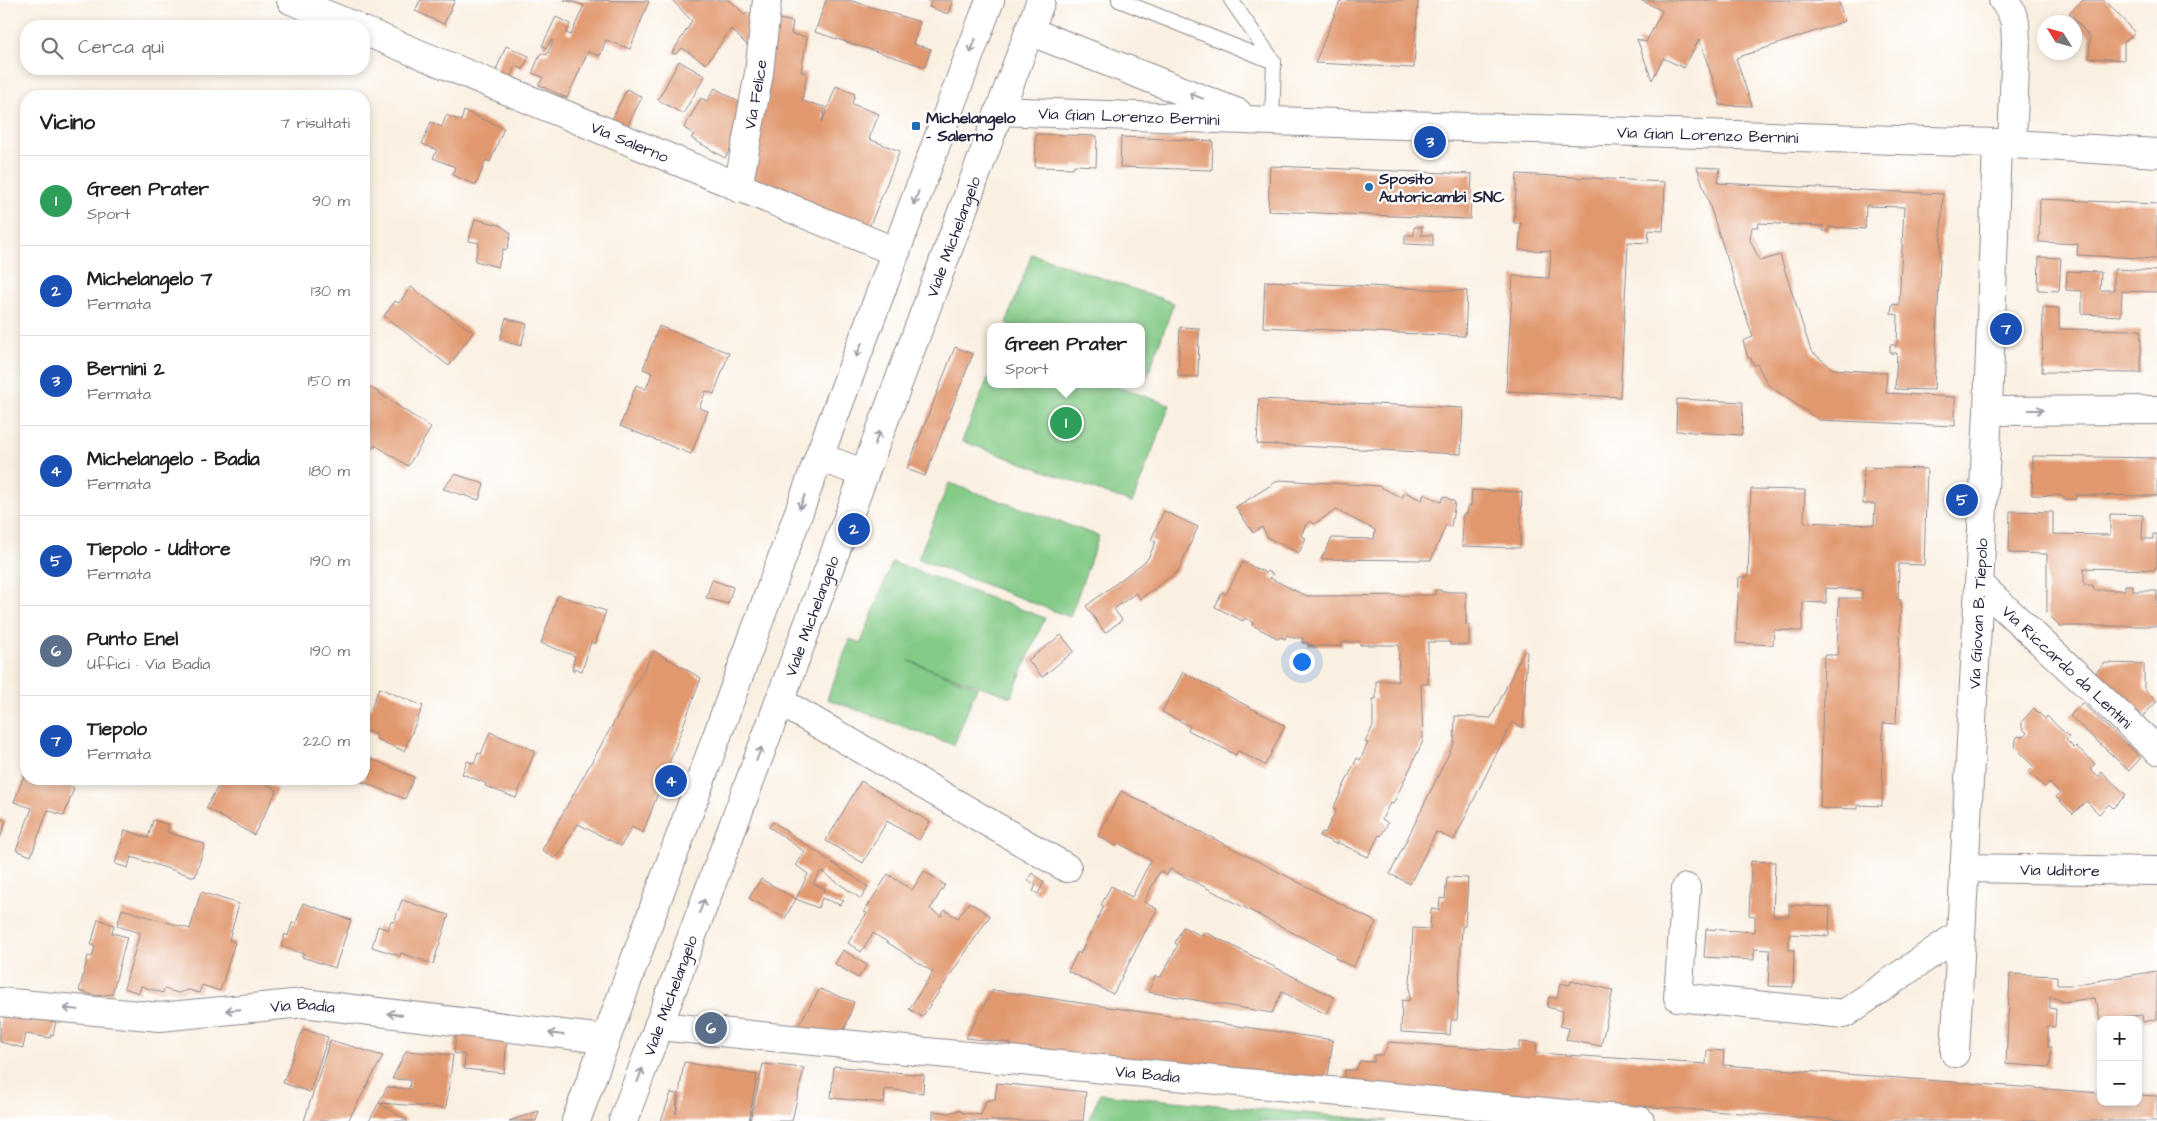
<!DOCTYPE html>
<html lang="it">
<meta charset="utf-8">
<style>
:root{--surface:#fff;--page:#f6f6f6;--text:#222;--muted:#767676;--line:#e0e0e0;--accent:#1f6fb2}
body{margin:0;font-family:"Architects Daughter",sans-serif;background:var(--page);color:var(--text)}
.controls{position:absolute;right:15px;bottom:15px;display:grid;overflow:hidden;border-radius:10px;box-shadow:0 2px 8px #0003}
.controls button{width:45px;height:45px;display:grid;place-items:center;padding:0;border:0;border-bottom:1px solid var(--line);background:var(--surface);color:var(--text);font:25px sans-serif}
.compass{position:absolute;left:2037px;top:15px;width:45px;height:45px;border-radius:50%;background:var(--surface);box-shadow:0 2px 8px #0003;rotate:307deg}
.you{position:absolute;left:1301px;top:661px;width:18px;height:18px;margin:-12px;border:4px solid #fff;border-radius:50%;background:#1a73e8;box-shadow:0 0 0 8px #1a73e833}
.badge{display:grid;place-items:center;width:32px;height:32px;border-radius:50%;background:var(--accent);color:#fff;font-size:16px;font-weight:700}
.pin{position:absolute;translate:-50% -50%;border:2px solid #fff;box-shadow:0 1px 5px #0006}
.popup{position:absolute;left:987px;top:323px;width:158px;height:65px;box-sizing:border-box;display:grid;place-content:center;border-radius:10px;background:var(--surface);filter:drop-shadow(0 1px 4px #0005);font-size:16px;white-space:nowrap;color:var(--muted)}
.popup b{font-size:19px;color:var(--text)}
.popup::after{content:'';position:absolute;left:50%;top:100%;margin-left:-10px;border:10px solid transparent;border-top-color:var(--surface)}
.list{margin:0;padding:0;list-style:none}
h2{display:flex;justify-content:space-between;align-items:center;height:65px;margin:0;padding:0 20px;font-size:21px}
h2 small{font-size:16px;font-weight:400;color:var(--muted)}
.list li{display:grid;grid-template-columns:32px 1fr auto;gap:15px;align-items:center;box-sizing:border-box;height:90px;padding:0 20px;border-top:1px solid var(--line)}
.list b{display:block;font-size:19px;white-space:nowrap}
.list p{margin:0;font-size:16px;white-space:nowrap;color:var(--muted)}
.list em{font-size:16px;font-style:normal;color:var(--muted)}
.icon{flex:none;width:28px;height:28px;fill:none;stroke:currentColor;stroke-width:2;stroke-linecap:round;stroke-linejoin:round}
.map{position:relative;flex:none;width:2157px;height:1121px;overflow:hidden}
.search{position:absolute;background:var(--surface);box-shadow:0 2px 8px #0003;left:20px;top:20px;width:350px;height:55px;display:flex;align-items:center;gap:12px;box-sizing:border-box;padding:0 18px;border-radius:20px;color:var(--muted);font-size:19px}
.panel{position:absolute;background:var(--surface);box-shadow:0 2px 8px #0003;left:20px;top:90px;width:350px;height:695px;border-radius:20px}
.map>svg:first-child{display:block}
</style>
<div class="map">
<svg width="2157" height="1121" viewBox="0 0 2157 1121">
<rect width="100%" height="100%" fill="#fff"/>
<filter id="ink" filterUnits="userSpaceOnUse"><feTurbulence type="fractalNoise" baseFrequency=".02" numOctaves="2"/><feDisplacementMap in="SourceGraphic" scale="10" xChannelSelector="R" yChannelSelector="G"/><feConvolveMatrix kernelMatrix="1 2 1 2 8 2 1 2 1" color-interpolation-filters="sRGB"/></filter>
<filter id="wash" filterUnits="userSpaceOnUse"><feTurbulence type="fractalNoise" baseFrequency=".0096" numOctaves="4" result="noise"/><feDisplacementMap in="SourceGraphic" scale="20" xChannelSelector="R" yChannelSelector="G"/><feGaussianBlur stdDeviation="1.12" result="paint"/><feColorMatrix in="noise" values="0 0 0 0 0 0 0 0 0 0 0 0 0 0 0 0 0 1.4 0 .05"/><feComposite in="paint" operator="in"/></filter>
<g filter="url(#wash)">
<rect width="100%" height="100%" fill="#faf0e2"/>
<g fill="#84cb87" stroke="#537661">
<path d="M1032 254 1174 303 1147 377 1141 375V327H1015L1006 323Z"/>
<path d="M991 371V384H1109L1170 405 1132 503 962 441Z"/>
<path d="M949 483 1099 536 1070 617 918 559Z"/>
<path d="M892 562 1045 618 1011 697 909 661 977 687 954 745 827 699 850 639 861 643Z"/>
<path d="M1100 1094 1387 1121H1088Z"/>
</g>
<g id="blocks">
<g fill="#e1986e">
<path d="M420 0H455L444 24 415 11Z"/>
<path d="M564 0 649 1 630 49 606 40 600 56 588 52 567 98 539 85 543 77 532 73 541 53 547 55 553 41 551 40 547 48 542 46 556 17 570 24 566 33 571 35 584 5Z"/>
<path d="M672 0H730L745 15 747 12 750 14 754 9 753 51 731 29 706 64 682 48 676 54 672 53 692 21Z"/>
<path d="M826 0H849L920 22 913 44 931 49 925 67 815 32Z"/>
<path d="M927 0H953L948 14 929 7 931 1Z"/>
<path d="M1346 0H1418L1414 68 1315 63 1340 1Z"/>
<path d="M1641 0H1838L1845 21 1736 58 1752 106 1719 105 1720 100 1699 39 1684 68 1663 58 1652 80 1637 39 1646 42 1662 11Z"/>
<path d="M2083 0H2105L2135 33 2124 42V60L2089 58 2090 37 2069 13Z"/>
<path d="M775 18 793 22 791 34 807 37 801 72 807 73 802 101 825 107 822 122 836 86 855 94 852 104 879 114 869 139 900 151 866 235 748 185Z"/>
<path d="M506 46 529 56 523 69 515 66 508 84 493 77Z"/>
<path d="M679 61 705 76 683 114 658 100Z"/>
<path d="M715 88 746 106 747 121 725 158 691 138 694 134 684 128 701 98 707 101Z"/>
<path d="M627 89 642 97 627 127 612 119Z"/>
<path d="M464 111 504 128 490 162 486 160 476 185 452 175 455 167 433 158 437 150 422 144 431 122 442 127 446 115 461 121Z"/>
<path d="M1036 134 1097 136 1096 166 1074 165 1073 168 1035 167Z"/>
<path d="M1121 137 1213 141 1212 170 1120 167Z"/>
<path d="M1270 166 1472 174 1470 219 1268 211Z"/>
<path d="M1697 167 1720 168 1718 183 1943 194 1934 390 1895 389 1897 353H1890V345H1897L1898 315 1891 314 1892 304 1899 305 1904 207 1866 206 1865 229 1829 227V231H1823V226L1759 223 1758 227H1752L1750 240 1760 261 1780 255 1811 351 1833 369 1887 373 1886 393 1955 397V426L1819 420 1768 385 1757 364 1753 365 1751 358H1748L1743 341 1753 337Z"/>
<path d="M1517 174 1665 182 1663 231 1649 230 1648 243 1628 242 1620 397 1506 391 1513 276 1549 278 1551 251 1519 250 1521 223H1514Z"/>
<path d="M2040 199 2157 204V259L2077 255 2078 244 2039 242Z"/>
<path d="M475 219 500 225 511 233 507 250 503 249 498 267 475 261 479 243 469 241Z"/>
<path d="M1414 227H1422L1421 235H1433V245L1405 244V235H1414Z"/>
<path d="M2039 257 2061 258 2059 291 2038 290Z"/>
<path d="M2114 269 2157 271V292L2122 291 2121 316 2082 314V291L2066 290 2067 271 2101 272 2100 290H2114Z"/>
<path d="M1265 281 1467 291 1465 336 1263 327Z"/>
<path d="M411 287 473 332 449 366 384 316 395 301 399 303Z"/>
<path d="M2043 307 2059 308V329L2141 330V373L2042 372Z"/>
<path d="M506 318 527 324 521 346 500 340Z"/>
<path d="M659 326 729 353 714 394 706 391 699 408 708 411 691 454 620 426 636 385 646 389 652 373 643 369Z"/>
<path d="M1180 327 1199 328 1198 377 1178 376Z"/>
<path d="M955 347 973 354 925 476 907 469Z"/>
<path d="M364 383 431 428 408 466 375 445 372 449 364 442Z"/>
<path d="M1259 399 1463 408 1461 454 1257 444Z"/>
<path d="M1677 399 1743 402 1742 435 1676 431Z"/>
<path d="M2033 456 2157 458V496L2076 495V499H2064V496L2032 495Z"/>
<path d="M1864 467 1927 469 1924 565 1899 564 1898 600H1901L1896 724 1883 723 1882 806 1858 805V809L1820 808 1824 655H1837L1839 598H1862V590L1826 588V603L1803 602 1802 631 1774 630 1773 645 1736 643 1739 577H1748L1751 489 1805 490 1804 522 1874 525 1875 504H1863Z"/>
<path d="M455 474 484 484 479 500 443 489Z"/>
<path d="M1279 480 1379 486 1402 498 1405 492 1422 500 1424 494 1441 502 1444 496 1455 502 1451 527 1446 525 1431 560 1321 559 1332 538 1374 539 1375 530 1336 510 1314 524 1311 521 1305 526 1301 536 1306 538 1299 553 1268 538 1262 527 1253 533 1236 507Z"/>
<path d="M1472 490 1522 492 1520 548 1462 546 1463 514H1467L1468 506H1471Z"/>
<path d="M1164 511 1198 527 1178 571 1140 599 1136 593 1114 609 1122 620 1105 633 1086 606 1147 560 1156 542 1151 540Z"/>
<path d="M2010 511 2053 512V534L2110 535V514L2143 515 2142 539H2153V534H2157V567H2155V570L2084 568V585H2093L2094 590H2125V585H2133V591H2157V626H2060L2047 613V554L2009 553Z"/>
<path d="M1243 562 1266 573 1267 571 1273 574 1270 578 1306 596 1435 595V590H1441V592H1466V625H1469V645H1450V642H1428V684H1421L1423 741 1393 804 1390 803 1382 819 1388 823 1381 836 1379 835 1368 857 1337 842 1336 844 1319 836 1322 832 1325 833 1336 810 1333 809 1357 758 1360 760 1368 743 1365 742 1373 726V699H1376V681H1398L1399 645H1360V642H1342V646H1308V643H1303V638H1294L1287 635 1285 639 1280 637 1279 639 1252 625 1253 622 1245 618 1243 621 1215 607 1222 592 1226 594Z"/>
<path d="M712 580 733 587 728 604 706 598Z"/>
<path d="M558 595 606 611 595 644 591 642 582 671 574 668V671L572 670 575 656 541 643Z"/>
<path d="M1061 635 1074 651 1042 677 1028 660Z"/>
<path d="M654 651 701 678 643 833 632 827 621 846 578 824 560 854 554 858 542 850Z"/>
<path d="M1524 651 1527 652 1523 728 1512 722 1454 840 1436 832 1410 884 1390 874 1454 743 1455 716 1491 718Z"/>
<path d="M2105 663 2144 664V689L2157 701 2137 723 2090 679Z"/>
<path d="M1183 672 1285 726 1265 765 1238 751 1236 755 1188 730 1190 726 1162 712Z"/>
<path d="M379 688 423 706 404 751 376 739 377 735 364 730 367 718 364 715 367 708 371 709Z"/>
<path d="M2082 703 2141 758 2129 771 2070 716Z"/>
<path d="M2034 708 2045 719 2047 716 2069 737 2066 740 2074 748 2076 746 2095 764 2090 769 2098 777 2102 772 2126 795 2113 808 2109 804 2099 814 2086 801 2073 814 2056 797 2060 793 2049 783 2045 787 2029 772 2034 767 2015 748 2016 739 2018 736 2023 737 2027 733 2022 728V721Z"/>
<path d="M490 732 535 751 516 798 485 786 486 783 462 774 467 761 474 764 478 753 481 754Z"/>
<path d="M364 756 414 777 405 799 356 779H364Z"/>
<path d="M26 771V779H49L74 788 64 816 48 810 31 856 16 850 32 808 14 802Z"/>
<path d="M222 779H258L277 790 254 835 206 808Z"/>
<path d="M861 781 930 822 919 840 887 821 863 863 826 841Z"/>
<path d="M1121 791 1376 922 1353 967 1335 958 1336 955 1170 869 1167 875 1160 871 1144 902 1157 909 1113 994 1068 971 1078 952 1080 954 1104 906 1101 905 1111 886 1132 897 1151 860 1118 843 1116 846 1098 836Z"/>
<path d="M0 818 6 821 0 838Z"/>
<path d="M153 820 169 825 167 832 205 844 195 877 131 857 128 868 115 864 125 830 148 838Z"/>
<path d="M773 822 868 887 861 899 821 871 813 884 825 888 823 893 844 901 840 905 822 898 818 908 796 899 785 918 749 898 761 879 796 899 808 874 796 865 805 852 769 827Z"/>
<path d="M1751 861 1775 862 1773 916H1789V905L1830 907 1829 936 1789 934V950H1794L1793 987 1768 986 1770 950 1754 949V960L1704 957 1706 929 1755 932V916L1749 915Z"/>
<path d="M924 871 945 885 930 909 941 916 945 910 958 918 969 902 990 916 922 1017 909 1009 933 972 873 933 861 952 848 943 867 913 864 912 888 874 912 890Z"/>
<path d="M1032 873 1044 882 1038 894 1033 891 1036 885 1028 880Z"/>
<path d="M1447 877 1468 878 1465 926 1462 927V930L1457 1020H1451L1450 1035 1401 1032 1402 1000 1409 1001 1413 928 1430 929 1431 909 1439 910 1440 898 1445 899Z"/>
<path d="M201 892 239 904 229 940 235 942 220 991 202 985 199 993 189 990 178 993 164 989 163 993 141 986 139 993 124 988 140 933 117 926 122 909 190 929Z"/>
<path d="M402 900 449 915 433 964 401 953 400 956 372 947 378 926 388 930 391 921 394 922Z"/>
<path d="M303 903 351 920 335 968 302 957 304 954 281 946 285 934 288 936 292 923 296 924Z"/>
<path d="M98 919 114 925 112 933 127 937 112 994 97 996 79 991 88 956 92 957 95 946 91 945Z"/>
<path d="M1183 927 1202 936 1205 932 1334 997 1326 1014 1282 992 1272 1013 1148 992 1155 976 1161 977 1178 945 1175 943Z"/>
<path d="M843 950 867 965 858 978 835 964Z"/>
<path d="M2157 971V1019L2143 1022 2142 1015 2123 1017V1020H2100L2097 1003H2095L2094 998 2064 1002 2050 996V1008L2056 1009 2055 1027 2048 1026V1047H2051L2050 1067 2006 1064 2010 974 2057 976V985H2071Z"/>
<path d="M1571 981 1613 990 1601 1046 1566 1040 1569 1028 1560 1026 1563 1011 1547 1007 1549 997 1557 999 1560 983 1570 985Z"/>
<path d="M820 989 854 1002 843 1034 795 1031Z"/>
<path d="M993 990 1333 1040 1327 1084 1010 1049 1011 1043 966 1038Z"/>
<path d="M0 1010 56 1021 53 1035 51 1034 50 1038 26 1034 23 1048 0 1042Z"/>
<path d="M303 1029 328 1037 310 1092 283 1083Z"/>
<path d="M456 1034 507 1037 504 1073 464 1069 465 1055 454 1053Z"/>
<path d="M330 1040 383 1056 348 1121H304Z"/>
<path d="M1389 1042 1519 1051V1042L1537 1043 1536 1053 1706 1064 1707 1050 1724 1051 1723 1065 2101 1093V1102H2138V1095L2157 1096V1121H1858L1344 1086 1345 1070H1356L1360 1061 1374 1062V1055H1383Z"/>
<path d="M406 1051 453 1055 446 1108 379 1103 387 1087 409 1089 410 1080 392 1079Z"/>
<path d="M684 1062 757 1075 749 1121H661L671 1093 677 1094 676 1114Z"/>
<path d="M763 1064 804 1068 792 1121H750Z"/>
<path d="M834 1066 924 1075 923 1093 885 1089 884 1103 831 1098Z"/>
<path d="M997 1083 1086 1092 1083 1121H933V1111L949 1113 959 1110 964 1113 981 1115 986 1101 995 1099Z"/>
<path d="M379 1103 408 1121H369Z"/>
<path d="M539 1111 536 1121H509Z"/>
</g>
</g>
</g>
<g filter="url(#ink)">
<use href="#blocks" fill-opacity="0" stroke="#8e898e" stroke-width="1"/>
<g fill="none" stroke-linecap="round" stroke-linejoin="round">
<g stroke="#8e898e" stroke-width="16">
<g id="lane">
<path d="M1119 0 1274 62 1272 121"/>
<path d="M1231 0 1274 62"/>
</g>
</g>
<g stroke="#8e898e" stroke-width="30">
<g id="street">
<path d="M291 0 354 26"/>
<path d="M2003 0 2011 11 2015 23 2016 42 2012 144"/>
<path id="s1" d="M364 31 896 252"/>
<path d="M1029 31 1238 113"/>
<path id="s2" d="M999 111 1272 121 1997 143 2157 153"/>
<path id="s3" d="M738 188 759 73 767 0"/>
<path d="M1988 411 2157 410"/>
<path id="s4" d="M1979 584 2157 750"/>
<path d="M779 701 1067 868"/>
<path id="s5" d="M1964 868 2157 871"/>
<path d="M1686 888 1678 997 1844 1014 1961 933"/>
<path id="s6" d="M0 1002 160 1017 303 1003 604 1039"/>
<path id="s7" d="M658 1026 1640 1121"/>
<path id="s8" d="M1955 1053 1988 411 1997 143"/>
</g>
</g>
<g stroke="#8e898e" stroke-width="30">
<g id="secondary">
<path d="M819 457 863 473"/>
<path d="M576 1121 819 457 990 0"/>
<path id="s9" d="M623 1121 1041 0"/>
</g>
</g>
<use href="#lane" stroke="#fff" stroke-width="14"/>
<use href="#street" stroke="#fff" stroke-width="28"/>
<use href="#secondary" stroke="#fff" stroke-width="28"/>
</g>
<defs><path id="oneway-shaft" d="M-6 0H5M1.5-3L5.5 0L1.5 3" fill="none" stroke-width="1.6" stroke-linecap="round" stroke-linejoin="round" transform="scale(1.25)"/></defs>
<g stroke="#9c9ca7">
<use href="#oneway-shaft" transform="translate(973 46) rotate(110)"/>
<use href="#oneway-shaft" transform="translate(1196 96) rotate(-159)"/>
<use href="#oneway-shaft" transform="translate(916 198) rotate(111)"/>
<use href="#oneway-shaft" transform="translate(859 350) rotate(111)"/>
<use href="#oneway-shaft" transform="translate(2036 410)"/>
<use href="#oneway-shaft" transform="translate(877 438) rotate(-69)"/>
<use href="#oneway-shaft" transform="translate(802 502) rotate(110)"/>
<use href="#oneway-shaft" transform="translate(759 754) rotate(-69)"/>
<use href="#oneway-shaft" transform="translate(702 906) rotate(-69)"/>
<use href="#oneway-shaft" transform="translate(71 1009) rotate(-175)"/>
<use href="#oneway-shaft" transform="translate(233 1010) rotate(175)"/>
<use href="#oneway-shaft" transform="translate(395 1014) rotate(-173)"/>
<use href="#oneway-shaft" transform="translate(556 1034) rotate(-173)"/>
<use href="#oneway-shaft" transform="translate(640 1075) rotate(-70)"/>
</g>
</g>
<g fill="#1f6fb2" stroke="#fff" stroke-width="2">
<rect x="911" y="121" width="10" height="10" rx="2.5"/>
<circle cx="1369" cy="187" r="5"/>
</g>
<g text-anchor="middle" stroke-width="4.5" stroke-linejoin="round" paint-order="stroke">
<g font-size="16" fill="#22223b" stroke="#fff">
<text dy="6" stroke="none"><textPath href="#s3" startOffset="95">Via Felice</textPath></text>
<text dy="6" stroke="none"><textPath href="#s2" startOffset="130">Via Gian Lorenzo Bernini</textPath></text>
<text dy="6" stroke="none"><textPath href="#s2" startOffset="709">Via Gian Lorenzo Bernini</textPath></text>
<text dy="6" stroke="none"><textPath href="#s1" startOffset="288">Via Salerno</textPath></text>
<text dy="6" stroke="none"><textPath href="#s9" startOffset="944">Viale Michelangelo</textPath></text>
<text dy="6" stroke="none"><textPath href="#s8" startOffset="440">Via Giovan B. Tiepolo</textPath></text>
<text dy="6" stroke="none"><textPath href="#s9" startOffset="539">Viale Michelangelo</textPath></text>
<text dy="6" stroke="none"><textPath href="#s4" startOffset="121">Via Riccardo da Lentini</textPath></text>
<text dy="6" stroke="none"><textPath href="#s5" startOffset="96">Via Uditore</textPath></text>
<text dy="6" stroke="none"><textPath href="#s9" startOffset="134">Viale Michelangelo</textPath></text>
<text dy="6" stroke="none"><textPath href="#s6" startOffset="304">Via Badia</textPath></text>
<text dy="6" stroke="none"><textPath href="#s7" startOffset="492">Via Badia</textPath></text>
</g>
<g font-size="16" font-weight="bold" fill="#22223b" stroke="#fff" text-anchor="start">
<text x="926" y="123">Michelangelo<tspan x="926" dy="18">- Salerno</tspan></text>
<text x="1379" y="184">Sposito<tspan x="1379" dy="18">Autoricambi SNC</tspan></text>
</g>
</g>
</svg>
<div class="controls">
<button>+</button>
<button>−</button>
</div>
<svg class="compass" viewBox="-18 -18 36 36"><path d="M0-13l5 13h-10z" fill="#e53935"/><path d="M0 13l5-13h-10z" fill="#767676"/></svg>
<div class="you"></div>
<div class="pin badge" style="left:1066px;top:423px;background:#2e9e5b">1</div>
<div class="popup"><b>Green Prater</b>Sport</div>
<div class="pin badge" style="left:854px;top:529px;background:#1a4fb4">2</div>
<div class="pin badge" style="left:1430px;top:142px;background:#1a4fb4">3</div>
<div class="pin badge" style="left:671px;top:781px;background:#1a4fb4">4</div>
<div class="pin badge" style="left:1962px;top:500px;background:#1a4fb4">5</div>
<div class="pin badge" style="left:711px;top:1028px;background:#5c6f8a">6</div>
<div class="pin badge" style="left:2006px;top:329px;background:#1a4fb4">7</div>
<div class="search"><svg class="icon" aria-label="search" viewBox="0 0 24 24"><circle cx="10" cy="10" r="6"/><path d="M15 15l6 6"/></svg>Cerca qui</div>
<section class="panel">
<h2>Vicino<small>7 risultati</small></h2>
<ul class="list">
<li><span class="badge" style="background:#2e9e5b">1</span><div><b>Green Prater</b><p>Sport</p></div><em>90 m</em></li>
<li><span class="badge" style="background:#1a4fb4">2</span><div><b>Michelangelo 7</b><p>Fermata</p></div><em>130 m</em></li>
<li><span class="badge" style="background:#1a4fb4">3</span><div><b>Bernini 2</b><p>Fermata</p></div><em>150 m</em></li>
<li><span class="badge" style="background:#1a4fb4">4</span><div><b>Michelangelo - Badia</b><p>Fermata</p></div><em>180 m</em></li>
<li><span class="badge" style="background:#1a4fb4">5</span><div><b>Tiepolo - Uditore</b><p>Fermata</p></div><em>190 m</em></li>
<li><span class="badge" style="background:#5c6f8a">6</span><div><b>Punto Enel</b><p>Uffici · Via Badia</p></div><em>190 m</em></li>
<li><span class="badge" style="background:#1a4fb4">7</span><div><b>Tiepolo</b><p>Fermata</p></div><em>220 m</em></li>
</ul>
</section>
</div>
